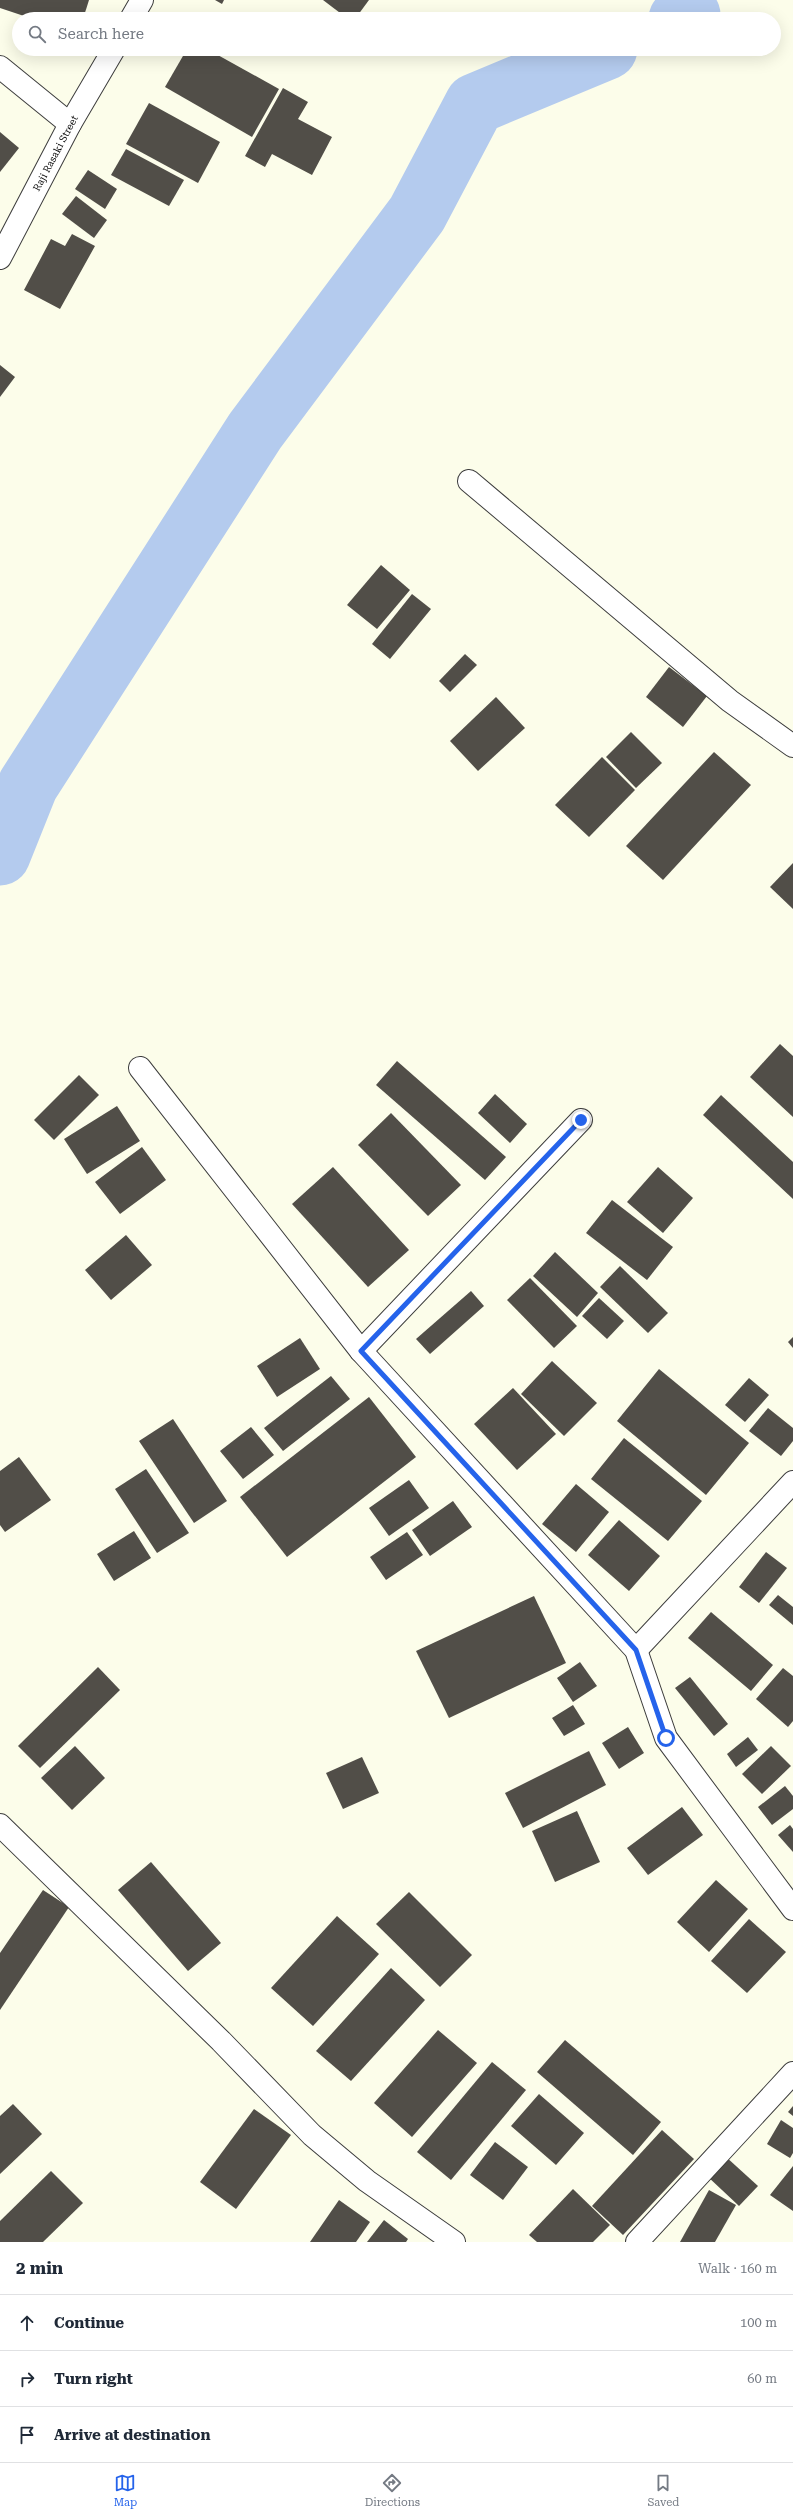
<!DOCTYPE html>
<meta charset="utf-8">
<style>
:root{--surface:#fff;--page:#f6f6f7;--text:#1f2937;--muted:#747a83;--line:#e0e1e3;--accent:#2563eb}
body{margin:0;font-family:"Roboto Serif",serif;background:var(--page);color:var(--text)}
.stop{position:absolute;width:12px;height:12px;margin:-9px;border:3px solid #2563eb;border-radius:50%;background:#fff}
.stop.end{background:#2563eb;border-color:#fff;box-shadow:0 1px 4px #0008}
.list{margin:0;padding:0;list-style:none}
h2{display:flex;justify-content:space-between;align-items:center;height:52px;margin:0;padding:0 16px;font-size:17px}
h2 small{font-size:13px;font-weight:400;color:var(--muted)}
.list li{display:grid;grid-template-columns:26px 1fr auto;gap:12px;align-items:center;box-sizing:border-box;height:56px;padding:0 16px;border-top:1px solid var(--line)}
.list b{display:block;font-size:15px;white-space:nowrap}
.list em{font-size:13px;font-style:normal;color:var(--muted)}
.icon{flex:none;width:22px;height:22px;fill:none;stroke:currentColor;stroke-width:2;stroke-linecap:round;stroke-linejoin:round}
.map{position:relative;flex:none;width:793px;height:2242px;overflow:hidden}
.search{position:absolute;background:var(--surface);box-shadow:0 4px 16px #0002;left:12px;right:12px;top:12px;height:44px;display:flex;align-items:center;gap:10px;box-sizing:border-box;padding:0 14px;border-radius:22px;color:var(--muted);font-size:15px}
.sheet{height:220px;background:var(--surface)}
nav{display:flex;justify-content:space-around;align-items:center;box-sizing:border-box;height:56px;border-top:1px solid var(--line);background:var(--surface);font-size:11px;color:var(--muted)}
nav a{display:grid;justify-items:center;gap:2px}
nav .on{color:var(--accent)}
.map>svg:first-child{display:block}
</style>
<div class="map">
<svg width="793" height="2242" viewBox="0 0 793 2242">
<rect width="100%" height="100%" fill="#fcfdea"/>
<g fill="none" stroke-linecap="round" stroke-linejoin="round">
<g stroke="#b4cbee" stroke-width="61">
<path d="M679 19 690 15"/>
<path d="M0 855 28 785 255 431 417 214 475 104 607 49"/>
</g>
</g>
<g fill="#514e48">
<path d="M0 0H89L83 19H33L0 8Z"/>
<path d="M215 0H224L222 4Z"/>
<path d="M323 0H369L355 19H348Z"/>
<path d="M187 49H207L279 89 252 137 165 87Z"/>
<path d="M283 88 308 102 298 119 332 137 312 175 272 154 265 167 245 156Z"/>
<path d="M149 103 220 142 198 183 126 144Z"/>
<path d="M0 132 19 148 0 172Z"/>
<path d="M126 149 184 180 169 206 111 175Z"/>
<path d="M88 170 117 189 105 209 75 189Z"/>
<path d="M76 196 107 220 94 238 62 214Z"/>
<path d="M72 234 95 246 60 309 24 290 51 239 65 246Z"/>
<path d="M0 365 15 377 0 397Z"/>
<path d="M381 565 410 590 377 629 347 605Z"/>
<path d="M412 594 431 609 390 659 372 644Z"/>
<path d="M465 654 477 665 450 692 439 681Z"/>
<path d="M669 667 707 696 683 727 646 697Z"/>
<path d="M496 697 525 728 478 771 450 741Z"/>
<path d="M631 732 662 763 636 788 606 757Z"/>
<path d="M714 752 751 785 663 880 626 846Z"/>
<path d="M602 757 635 790 589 837 555 805Z"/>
<path d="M793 863V909L770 887Z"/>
<path d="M780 1044 793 1056V1117L750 1077Z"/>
<path d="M397 1061 506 1157 485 1180 376 1085Z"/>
<path d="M79 1075 99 1095 54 1140 34 1120Z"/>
<path d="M495 1094 527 1124 510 1143 478 1113Z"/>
<path d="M721 1095 793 1162V1199L703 1115Z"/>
<path d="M117 1106 140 1141 87 1174 64 1139Z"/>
<path d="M391 1113 461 1185 428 1216 358 1145Z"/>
<path d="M142 1147 166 1180 120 1214 95 1182Z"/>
<path d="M333 1167 409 1250 368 1287 292 1204Z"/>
<path d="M658 1167 693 1198 663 1233 627 1202Z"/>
<path d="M612 1200 673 1247 647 1280 586 1233Z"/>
<path d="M126 1235 152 1265 111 1300 85 1270Z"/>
<path d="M555 1252 598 1293 577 1317 533 1276Z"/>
<path d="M620 1266 668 1313 648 1333 600 1287Z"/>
<path d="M530 1278 577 1326 554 1348 507 1300Z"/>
<path d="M471 1291 484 1306 430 1354 416 1339Z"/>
<path d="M599 1298 624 1321 607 1339 582 1316Z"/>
<path d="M793 1337V1348L788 1342Z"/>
<path d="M300 1338 320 1369 277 1397 257 1366Z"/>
<path d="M552 1361 597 1403 564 1436 521 1394Z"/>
<path d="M659 1369 749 1443 706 1495 617 1421Z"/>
<path d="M331 1376 350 1399 283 1451 264 1428Z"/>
<path d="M749 1378 769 1395 745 1422 725 1405Z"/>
<path d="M513 1388 556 1434 517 1470 474 1424Z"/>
<path d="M369 1397 416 1457 287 1557 240 1497Z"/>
<path d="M768 1408 793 1428V1441L781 1456 749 1431Z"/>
<path d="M173 1419 227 1501 194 1523 139 1441Z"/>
<path d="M251 1427 274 1455 243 1479 220 1451Z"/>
<path d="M624 1438 702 1501 668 1541 591 1479Z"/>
<path d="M19 1457 51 1500 5 1532 0 1525V1471Z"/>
<path d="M146 1469 189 1533 157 1553 115 1489Z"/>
<path d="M409 1480 429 1508 389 1536 369 1508Z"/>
<path d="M576 1484 609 1512 576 1552 542 1524Z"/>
<path d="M453 1501 472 1527 430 1556 412 1530Z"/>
<path d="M619 1520 660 1556 629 1591 588 1555Z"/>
<path d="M134 1531 151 1558 114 1581 97 1554Z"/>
<path d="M407 1532 423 1555 386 1580 370 1557Z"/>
<path d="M766 1552 787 1568 759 1603 739 1587Z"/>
<path d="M778 1595 793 1607V1625L769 1605Z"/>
<path d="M534 1596 566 1663 449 1718 416 1651Z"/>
<path d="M711 1612 773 1665 751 1691 688 1638Z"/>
<path d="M580 1662 597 1686 573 1702 557 1678Z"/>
<path d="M98 1667 120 1690 40 1768 18 1746Z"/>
<path d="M783 1668 793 1676V1721L788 1727 756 1699Z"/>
<path d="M690 1677 728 1724 714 1736 675 1688Z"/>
<path d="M573 1705 585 1724 564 1736 552 1718Z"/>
<path d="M628 1727 644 1753 619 1769 602 1743Z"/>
<path d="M748 1737 758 1750 736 1767 727 1754Z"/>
<path d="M75 1746 105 1778 72 1810 41 1778Z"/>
<path d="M771 1746 791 1766 762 1794 742 1774Z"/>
<path d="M589 1751 606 1785 523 1828 505 1793Z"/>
<path d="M362 1757 379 1793 343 1809 326 1773Z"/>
<path d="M785 1786 793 1796V1809L772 1825 758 1807Z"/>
<path d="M682 1807 703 1835 648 1875 627 1848Z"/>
<path d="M577 1811 600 1862 555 1882 532 1831Z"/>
<path d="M790 1825 793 1829V1852L778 1835Z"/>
<path d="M151 1862 221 1943 188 1971 118 1890Z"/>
<path d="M716 1880 748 1909 709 1952 677 1922Z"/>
<path d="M43 1890 69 1907 0 2010V1953Z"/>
<path d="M409 1892 472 1955 440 1987 376 1924Z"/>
<path d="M337 1916 379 1954 313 2026 271 1988Z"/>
<path d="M749 1919 786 1952 747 1993 711 1961Z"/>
<path d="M391 1968 425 2000 351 2081 316 2051Z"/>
<path d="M438 2030 477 2063 412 2137 374 2103Z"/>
<path d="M565 2040 661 2122 633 2155 537 2072Z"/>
<path d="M492 2062 526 2090 451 2180 417 2152Z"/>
<path d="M539 2094 584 2133 556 2165 511 2126Z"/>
<path d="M13 2104 42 2134 0 2174V2116Z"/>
<path d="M793 2106V2116L788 2112Z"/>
<path d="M254 2109 291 2135 236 2209 200 2182Z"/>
<path d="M781 2120 793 2128V2153L790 2158 767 2144Z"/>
<path d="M662 2130 694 2159 623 2235 592 2206Z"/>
<path d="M495 2142 528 2167 503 2200 470 2175Z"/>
<path d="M725 2156 758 2186 739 2206 706 2175Z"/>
<path d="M793 2166V2211L770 2195Z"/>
<path d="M51 2171 83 2203 43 2242H0V2221Z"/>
<path d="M573 2189 610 2225 593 2242H537L529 2235Z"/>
<path d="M709 2190 736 2205 715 2242H680Z"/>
<path d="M339 2200 370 2222 356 2242H310Z"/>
<path d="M384 2220 408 2239 406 2242H367Z"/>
</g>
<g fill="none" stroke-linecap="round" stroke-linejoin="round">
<g stroke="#3d3d3d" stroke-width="24">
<g id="street">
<path d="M131 19 142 0"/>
<path d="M0 67 70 124"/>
<path d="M0 258 70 124 114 49"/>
<path d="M469 481 730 701 793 746"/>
<path d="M140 1068 361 1351 636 1650 666 1738 793 1909"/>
<path d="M361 1351 581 1120"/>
<path d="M636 1650 793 1482"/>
<path d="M0 1825 221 2041 312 2135 367 2181 454 2242"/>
<path d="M637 2242 793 2073"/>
</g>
</g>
<use href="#street" stroke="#fff" stroke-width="22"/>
</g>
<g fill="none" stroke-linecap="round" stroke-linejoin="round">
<path stroke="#2563eb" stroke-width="5" d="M581 1120 361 1351 636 1650 666 1738"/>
</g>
<g text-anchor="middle" stroke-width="4" stroke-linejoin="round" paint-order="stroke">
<g font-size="10" fill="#0a0a0a" stroke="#fff">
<text transform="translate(55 153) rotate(-62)" y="4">Raji Rasaki Street</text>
</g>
</g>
</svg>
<div class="stop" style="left:666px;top:1738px"></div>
<div class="stop end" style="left:581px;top:1120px"></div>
<div class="search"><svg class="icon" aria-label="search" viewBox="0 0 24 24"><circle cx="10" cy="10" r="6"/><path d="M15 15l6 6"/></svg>Search here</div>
</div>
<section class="sheet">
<h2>2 min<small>Walk · 160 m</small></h2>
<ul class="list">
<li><svg class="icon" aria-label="ahead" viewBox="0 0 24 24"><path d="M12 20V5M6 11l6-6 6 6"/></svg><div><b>Continue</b></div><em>100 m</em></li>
<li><svg class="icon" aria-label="right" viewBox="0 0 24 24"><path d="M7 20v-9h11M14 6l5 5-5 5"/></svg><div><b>Turn right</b></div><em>60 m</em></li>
<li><svg class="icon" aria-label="arrive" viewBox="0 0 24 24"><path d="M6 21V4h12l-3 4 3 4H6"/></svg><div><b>Arrive at destination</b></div></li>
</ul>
</section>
<nav>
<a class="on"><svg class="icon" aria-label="map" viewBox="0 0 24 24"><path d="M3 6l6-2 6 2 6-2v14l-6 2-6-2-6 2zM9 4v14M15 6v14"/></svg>Map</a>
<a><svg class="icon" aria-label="directions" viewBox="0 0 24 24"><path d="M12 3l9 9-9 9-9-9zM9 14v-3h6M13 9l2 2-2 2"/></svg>Directions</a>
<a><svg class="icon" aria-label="saved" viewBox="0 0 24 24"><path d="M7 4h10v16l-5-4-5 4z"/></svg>Saved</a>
</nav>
